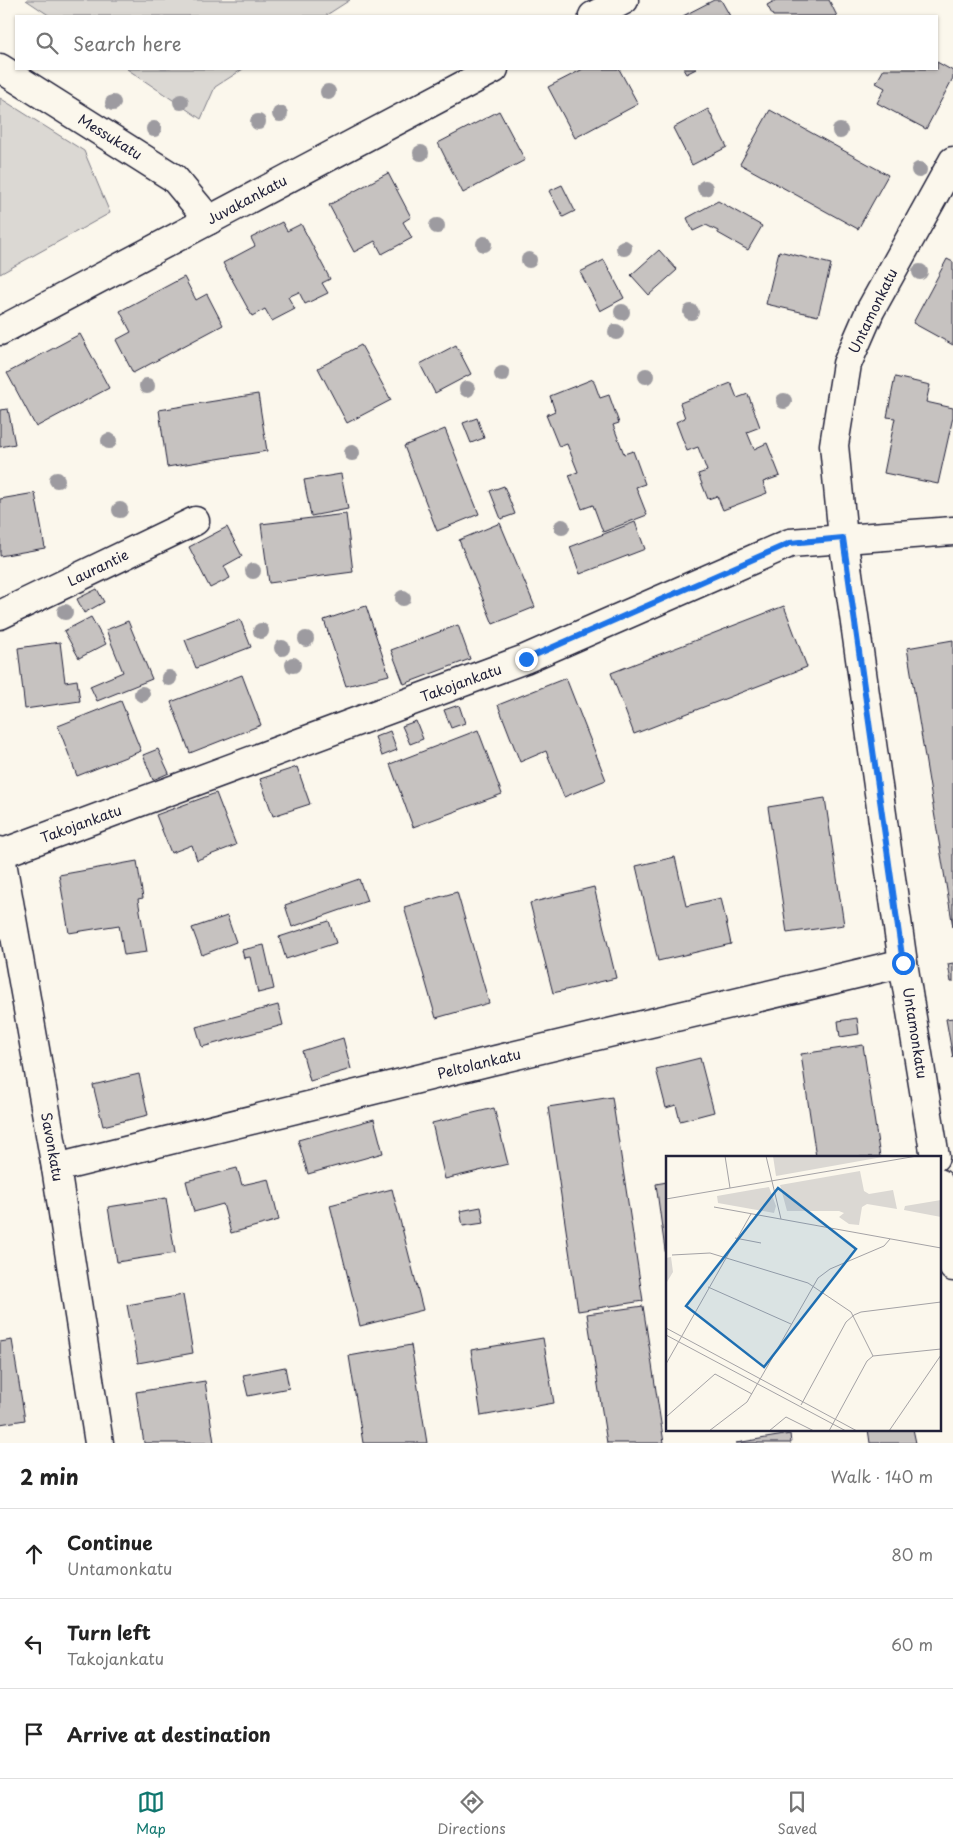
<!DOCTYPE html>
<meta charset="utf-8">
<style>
:root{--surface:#fff;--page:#f2f2f2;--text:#222;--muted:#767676;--line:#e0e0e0;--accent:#0f766e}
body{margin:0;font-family:"Playpen Sans",sans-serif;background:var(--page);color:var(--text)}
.stop{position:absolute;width:15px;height:15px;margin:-11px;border:4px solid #1a73e8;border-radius:50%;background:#fff}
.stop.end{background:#1a73e8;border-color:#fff;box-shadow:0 1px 5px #0008}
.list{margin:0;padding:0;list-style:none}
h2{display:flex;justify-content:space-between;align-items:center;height:65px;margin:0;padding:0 20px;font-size:21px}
h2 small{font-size:16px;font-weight:400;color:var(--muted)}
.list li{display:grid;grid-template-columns:32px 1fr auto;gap:15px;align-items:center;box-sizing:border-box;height:90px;padding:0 20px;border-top:1px solid var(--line)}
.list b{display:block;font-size:19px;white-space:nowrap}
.list p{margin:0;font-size:16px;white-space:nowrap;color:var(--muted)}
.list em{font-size:16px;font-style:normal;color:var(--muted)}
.icon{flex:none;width:28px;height:28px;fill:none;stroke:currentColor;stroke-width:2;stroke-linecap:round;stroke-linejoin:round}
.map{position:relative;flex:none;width:953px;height:1443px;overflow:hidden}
.search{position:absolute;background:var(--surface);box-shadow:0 1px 4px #0004;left:15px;right:15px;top:15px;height:55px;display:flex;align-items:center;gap:12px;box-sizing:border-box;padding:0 18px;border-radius:0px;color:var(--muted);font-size:19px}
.sheet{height:335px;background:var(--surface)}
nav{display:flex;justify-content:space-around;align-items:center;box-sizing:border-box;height:70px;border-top:1px solid var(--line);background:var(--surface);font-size:14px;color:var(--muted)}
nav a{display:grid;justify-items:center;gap:2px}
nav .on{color:var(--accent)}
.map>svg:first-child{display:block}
</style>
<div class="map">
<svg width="953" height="1443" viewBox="0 0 953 1443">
<rect width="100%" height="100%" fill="#fbf7ec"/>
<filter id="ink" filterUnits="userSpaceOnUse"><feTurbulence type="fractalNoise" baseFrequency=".02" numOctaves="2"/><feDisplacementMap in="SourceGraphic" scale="10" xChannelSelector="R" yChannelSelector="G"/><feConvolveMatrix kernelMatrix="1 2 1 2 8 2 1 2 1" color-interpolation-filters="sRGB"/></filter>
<g filter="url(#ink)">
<g fill="#dbd8d3" stroke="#7e7d87">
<path d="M26 0H350L325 16H50Z"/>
<path d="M127 69H243L215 87 201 119Z"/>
<path d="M0 98 84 151 110 213 0 274Z"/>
</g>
<g fill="#c6c2c0" stroke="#22223b">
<path d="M714 0H721L730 16H683Z"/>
<path d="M776 0H829L837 16H773L767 5Z"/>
<path d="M937 62 953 71V78L926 129 877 103 885 88 876 83 884 69H937Z"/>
<path d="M583 69H619L638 104 575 138 548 87Z"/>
<path d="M683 69H696L686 74Z"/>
<path d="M708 109 727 147 692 165 673 128Z"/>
<path d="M770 110 888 175 858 229 740 164Z"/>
<path d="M499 111 525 160 463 193 438 143Z"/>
<path d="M388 173 411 217 403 222 412 238 382 254 375 241 354 252 329 205Z"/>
<path d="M562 185 575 211 563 217 549 191Z"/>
<path d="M718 201 762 226 748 250 718 233V231L706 225 693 231 687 218Z"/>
<path d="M282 222 287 231 301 224 330 279 322 283 328 293 305 304 299 292 288 297 295 309 272 321 265 309 252 316 223 263 255 246 251 238Z"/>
<path d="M659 250 677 270 649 295 631 275Z"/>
<path d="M779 251 831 264 818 316 766 304Z"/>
<path d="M947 259 953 262V345L913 323Z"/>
<path d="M604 260 624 298 600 311 580 272Z"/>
<path d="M184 277 196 300 207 294 223 325 133 373 116 340 131 332 120 311Z"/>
<path d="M80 334 109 388 36 427 7 373Z"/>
<path d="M361 345 391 400 347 423 318 368Z"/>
<path d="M456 345 471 374 435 393 420 364Z"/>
<path d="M895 377 930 385 926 402 953 408V417L938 484 884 473 895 418 887 417Z"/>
<path d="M593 379 600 398 609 395 619 423 613 425 624 454 633 451 645 484 636 487 647 515 603 532 593 505 582 509 569 475 578 472 567 444 559 447 546 415 555 411 550 396Z"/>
<path d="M731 383 737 398 748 394 760 427 747 432 754 449 767 443 780 476 763 482 767 493 723 510 717 496 708 499 698 474 707 471 698 447 687 451 676 422 685 418 680 403Z"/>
<path d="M258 394 267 451 167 467 159 410Z"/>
<path d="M8 409 15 444 0 447V410Z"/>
<path d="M477 418 484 438 471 443 463 423Z"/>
<path d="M445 429 479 514 437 531 404 446Z"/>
<path d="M341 474 348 509 311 516 304 480Z"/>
<path d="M504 486 515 514 501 519 490 491Z"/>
<path d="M35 493 45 548 0 556V499Z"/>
<path d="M346 514 353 572 269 583 261 524Z"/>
<path d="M635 522 645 549 580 574 570 547Z"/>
<path d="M500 523 535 607 493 624 459 540Z"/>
<path d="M227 527 242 556 224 566 230 578 210 588 189 547Z"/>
<path d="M97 589 104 602 84 613 77 599Z"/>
<path d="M366 606 389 675 346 686 324 620Z"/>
<path d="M784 606 807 667 634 734 611 673Z"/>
<path d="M91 617 106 644 79 658 64 631Z"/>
<path d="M240 619 251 647 196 668 185 640Z"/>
<path d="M128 621 152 679 97 701 90 686 123 672 106 630Z"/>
<path d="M458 625 470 659 404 684 391 650Z"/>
<path d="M953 640V927L907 648Z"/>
<path d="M60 642 65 682 77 680 80 701 25 709 18 648Z"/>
<path d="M242 675 261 725 190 753 171 702Z"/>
<path d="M566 678 606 780 564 797 546 751 520 762 498 705Z"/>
<path d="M121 701 141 751 77 776 58 726Z"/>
<path d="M459 705 465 723 451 728 444 710Z"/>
<path d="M416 721 423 739 410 744 402 726Z"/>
<path d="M478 730 502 794 413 827 390 764Z"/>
<path d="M390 731 397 750 382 756 375 737Z"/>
<path d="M158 749 169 773 153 780 143 755Z"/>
<path d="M297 767 310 804 273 816 260 779Z"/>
<path d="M216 793 236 845 197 860 192 845 171 853 156 815Z"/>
<path d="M825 798 844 925 787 933 768 807Z"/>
<path d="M675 857 686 906 721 898 731 944 658 961 636 866Z"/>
<path d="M137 861 143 898 138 899 147 952 124 955 119 925 69 933 59 875Z"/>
<path d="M359 879 367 901 292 927 285 905Z"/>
<path d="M594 887 616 978 553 993 530 903Z"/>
<path d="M457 892 489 1003 436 1018 404 907Z"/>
<path d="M227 916 236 942 202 955 192 928Z"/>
<path d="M329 921 336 943 286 959 279 937Z"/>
<path d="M264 945 274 989 258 993 250 957 244 958 242 950Z"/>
<path d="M953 963V982H951L948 964Z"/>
<path d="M278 1005 283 1025 202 1047 196 1027Z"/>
<path d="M857 1018 859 1034 840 1037 838 1021Z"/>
<path d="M953 1018V1058L946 1019Z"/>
<path d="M343 1038 351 1069 310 1081 302 1051Z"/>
<path d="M863 1045 880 1157H816L801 1054Z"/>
<path d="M700 1058 714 1112 680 1121 676 1105 666 1108 656 1069Z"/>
<path d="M139 1074 148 1115 103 1126 93 1085Z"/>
<path d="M612 1097 643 1301 578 1311 548 1107Z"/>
<path d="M494 1108 508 1164 445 1179 432 1123Z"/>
<path d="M374 1119 383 1153 308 1174 298 1140Z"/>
<path d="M237 1168 242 1185 269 1179 279 1220 231 1233 223 1204 194 1212 186 1181Z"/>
<path d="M667 1182V1257H666L656 1184Z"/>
<path d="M392 1189 423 1310 360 1326 330 1205Z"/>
<path d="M166 1198 175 1253 117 1262 108 1207Z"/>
<path d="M481 1207 484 1223 463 1226 460 1211Z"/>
<path d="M183 1295 193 1353 138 1363 127 1305Z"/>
<path d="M643 1306 664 1443H607L587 1314Z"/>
<path d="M543 1338 554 1403 481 1416 471 1350Z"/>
<path d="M12 1340 25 1420 0 1424V1342Z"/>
<path d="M411 1345 427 1443H363L349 1356Z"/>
<path d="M285 1367 289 1388 248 1396 243 1375Z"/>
<path d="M205 1381 214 1443H144L136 1392Z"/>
<path d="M868 1429H913L916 1443H870Z"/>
<path d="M790 1434 791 1443H736Z"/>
</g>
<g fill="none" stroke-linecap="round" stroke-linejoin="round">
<g stroke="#22223b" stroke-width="31">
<g id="street">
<path d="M593 16 624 0"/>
<path d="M0 68 174 178 209 220"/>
<path d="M0 331 494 69"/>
<path d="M0 615 195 521"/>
<path d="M0 851 56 1168 99 1443"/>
<path d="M0 854 525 659 790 543 953 531"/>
<path d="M935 1157 903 963 843 538 834 445 847 364 870 311 953 161"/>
<path d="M56 1168 491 1061 903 963"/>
<path d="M939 1183 953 1267"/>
</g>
</g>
<use href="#street" stroke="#fbf7ec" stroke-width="28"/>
</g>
<g fill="#9d9ba0">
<circle cx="328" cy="92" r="8"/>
<circle cx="181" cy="102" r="8"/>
<circle cx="113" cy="103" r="8"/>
<circle cx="280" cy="114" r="8"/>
<circle cx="258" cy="122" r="8"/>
<circle cx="154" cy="129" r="8"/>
<circle cx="840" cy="131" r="8"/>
<circle cx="421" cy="153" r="8"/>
<circle cx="919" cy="170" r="8"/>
<circle cx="705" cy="188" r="8"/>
<circle cx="437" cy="226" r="8"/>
<circle cx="484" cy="244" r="8"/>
<circle cx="624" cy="248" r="8"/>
<circle cx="529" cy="260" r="8"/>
<circle cx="920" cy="272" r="8"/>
<circle cx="622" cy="312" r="8"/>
<circle cx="691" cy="312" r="8"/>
<circle cx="616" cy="332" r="8"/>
<circle cx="502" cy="374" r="8"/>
<circle cx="646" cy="376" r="8"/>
<circle cx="147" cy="386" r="8"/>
<circle cx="467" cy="389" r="8"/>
<circle cx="784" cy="401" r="8"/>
<circle cx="109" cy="441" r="8"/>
<circle cx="352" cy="453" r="8"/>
<circle cx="57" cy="480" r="8"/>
<circle cx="120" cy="510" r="8"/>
<circle cx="562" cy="527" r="8"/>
<circle cx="253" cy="571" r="8"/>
<circle cx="403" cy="598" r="8"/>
<circle cx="65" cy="612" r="8"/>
<circle cx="261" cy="631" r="8"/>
<circle cx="306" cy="639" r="8"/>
<circle cx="282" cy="648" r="8"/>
<circle cx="293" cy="665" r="8"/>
<circle cx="169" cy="678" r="8"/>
<circle cx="142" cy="694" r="8"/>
</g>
</g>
<g fill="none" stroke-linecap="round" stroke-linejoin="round" filter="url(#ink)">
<path stroke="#1a73e8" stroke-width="6" d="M526 659 790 543 843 538 903 963"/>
</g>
<g text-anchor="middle" stroke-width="4" stroke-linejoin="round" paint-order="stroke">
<g font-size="14" fill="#22223b" stroke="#fbf7ec">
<text transform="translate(110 137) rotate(32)" y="5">Messukatu</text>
<text transform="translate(247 200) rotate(-28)" y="5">Juvakankatu</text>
<text transform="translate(873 311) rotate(-64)" y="5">Untamonkatu</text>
<text transform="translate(98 568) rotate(-26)" y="5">Laurantie</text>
<text transform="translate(461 683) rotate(-20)" y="5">Takojankatu</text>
<text transform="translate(81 824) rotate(-20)" y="5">Takojankatu</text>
<text transform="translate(915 1033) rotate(81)" y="5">Untamonkatu</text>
<text transform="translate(479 1064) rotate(-14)" y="5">Peltolankatu</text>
<text transform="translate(52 1147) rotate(80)" y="5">Savonkatu</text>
</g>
</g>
<g transform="translate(666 1156)">
<rect width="275" height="275" fill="#fbf7ec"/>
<path d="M107 0H222L110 20ZM194 15 198 35 203 38 227 34 231 53 201 48 196 51 193 69 183 68 173 61 178 57 173 55H121L114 29ZM103 31 110 50 108 57 52 47 51 40ZM275 44V61L238 54 239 50ZM5 101 7 116 1 126 0 102Z" fill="#dbd8d3"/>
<path fill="none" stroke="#a4a2a5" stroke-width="1" d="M59 0 64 32M100 0 115 63M0 43 251 0M48 51 275 92M69 82 95 87M6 99 44 97 142 127 185 156 207 200M42 131 125 168M0 172 191 275M0 179 180 275M0 208 85 58M135 249 180 166 188 159 195 156 275 146M0 261 49 218 86 238M43 275 81 246 152 122 164 113 218 90 224 83M103 275 120 261 148 275M163 275 201 205 207 200 275 193M223 275 275 199"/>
<path fill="#1f6fb2" fill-opacity="0.15" stroke="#1f6fb2" stroke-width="2.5" d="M112 32 190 93 98 211 20 150Z"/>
<rect width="275" height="275" fill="none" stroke="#22223b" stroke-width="2.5"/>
</g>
</svg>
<div class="stop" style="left:903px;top:963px"></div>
<div class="stop end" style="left:526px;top:659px"></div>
<div class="search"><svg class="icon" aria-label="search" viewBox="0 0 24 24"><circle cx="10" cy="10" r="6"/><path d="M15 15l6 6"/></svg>Search here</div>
</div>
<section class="sheet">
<h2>2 min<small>Walk · 140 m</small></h2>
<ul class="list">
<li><svg class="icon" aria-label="ahead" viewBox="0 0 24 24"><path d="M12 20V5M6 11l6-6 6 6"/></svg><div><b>Continue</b><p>Untamonkatu</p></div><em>80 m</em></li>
<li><svg class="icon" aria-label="left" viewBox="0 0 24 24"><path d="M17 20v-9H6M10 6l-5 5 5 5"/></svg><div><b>Turn left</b><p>Takojankatu</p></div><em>60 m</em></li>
<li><svg class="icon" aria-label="arrive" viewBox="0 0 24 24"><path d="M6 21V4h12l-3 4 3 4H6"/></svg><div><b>Arrive at destination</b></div></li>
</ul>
</section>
<nav>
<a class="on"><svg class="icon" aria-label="map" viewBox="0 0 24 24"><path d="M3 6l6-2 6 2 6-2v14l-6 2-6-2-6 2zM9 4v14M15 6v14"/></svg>Map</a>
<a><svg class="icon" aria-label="directions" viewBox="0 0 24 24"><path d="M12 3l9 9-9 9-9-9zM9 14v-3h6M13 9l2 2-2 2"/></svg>Directions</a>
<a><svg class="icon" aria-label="saved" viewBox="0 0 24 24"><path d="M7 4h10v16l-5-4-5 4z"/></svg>Saved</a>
</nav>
